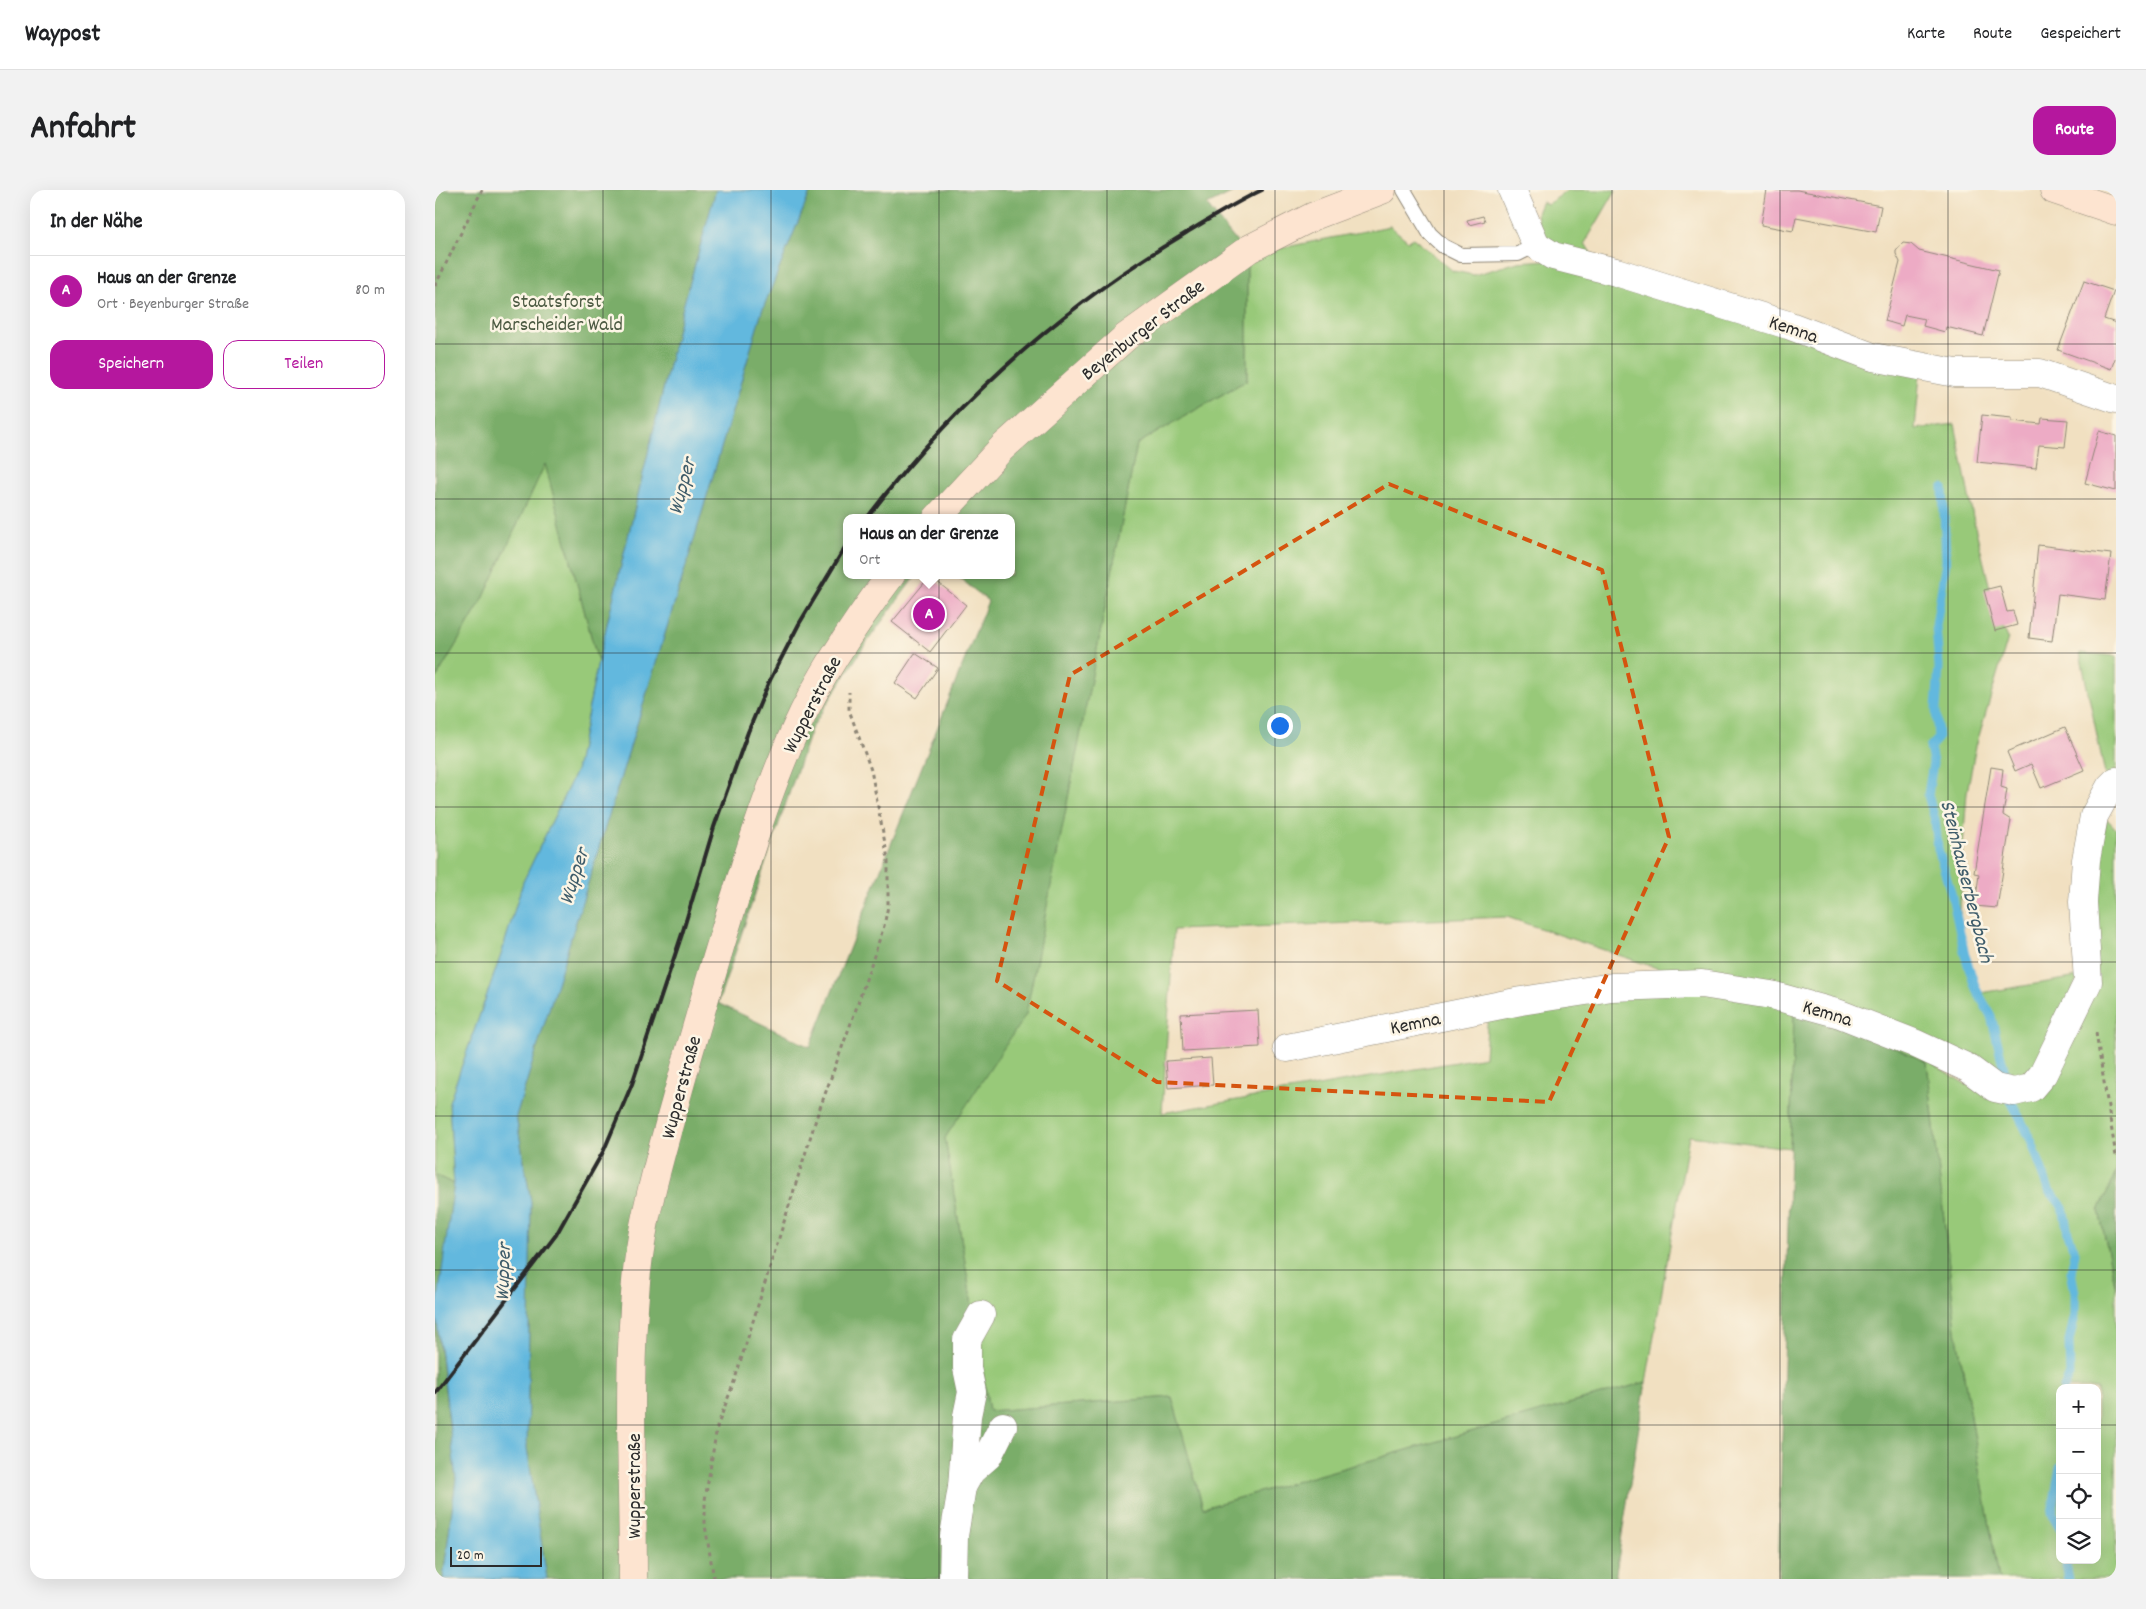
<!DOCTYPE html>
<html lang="de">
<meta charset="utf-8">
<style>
:root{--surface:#fff;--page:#f2f2f2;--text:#202124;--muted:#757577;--line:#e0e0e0;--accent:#b5179e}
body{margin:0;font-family:Dekko,sans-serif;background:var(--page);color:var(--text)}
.controls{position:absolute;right:15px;bottom:15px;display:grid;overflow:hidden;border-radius:10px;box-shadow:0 5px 20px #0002}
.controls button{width:45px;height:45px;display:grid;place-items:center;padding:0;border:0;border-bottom:1px solid var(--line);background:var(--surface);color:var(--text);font:25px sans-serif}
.scale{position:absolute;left:15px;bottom:12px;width:92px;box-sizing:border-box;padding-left:5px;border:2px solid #2b2b2b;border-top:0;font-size:14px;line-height:18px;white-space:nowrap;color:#2b2b2b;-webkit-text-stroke:4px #fcf5e5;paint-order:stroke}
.you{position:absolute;left:844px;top:535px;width:18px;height:18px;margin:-12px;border:4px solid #fff;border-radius:50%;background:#1a73e8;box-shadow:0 0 0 8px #1a73e833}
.badge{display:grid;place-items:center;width:32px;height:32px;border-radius:50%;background:var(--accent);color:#fff;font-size:16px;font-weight:700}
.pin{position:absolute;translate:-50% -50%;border:2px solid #fff;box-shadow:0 1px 5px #0006}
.popup{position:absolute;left:408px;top:324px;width:172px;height:65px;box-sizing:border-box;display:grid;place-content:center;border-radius:10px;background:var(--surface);filter:drop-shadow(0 1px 4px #0005);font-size:16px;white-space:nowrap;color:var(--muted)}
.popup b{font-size:19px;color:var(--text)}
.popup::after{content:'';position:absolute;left:50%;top:100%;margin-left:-10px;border:10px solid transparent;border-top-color:var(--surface)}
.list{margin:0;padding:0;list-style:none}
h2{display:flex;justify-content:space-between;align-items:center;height:65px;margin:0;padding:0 20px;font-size:21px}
h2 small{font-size:16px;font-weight:400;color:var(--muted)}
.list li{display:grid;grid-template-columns:32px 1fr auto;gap:15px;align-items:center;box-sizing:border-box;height:70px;padding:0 20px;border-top:1px solid var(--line)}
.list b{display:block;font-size:19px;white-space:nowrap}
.list p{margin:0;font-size:16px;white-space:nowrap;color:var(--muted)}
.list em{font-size:16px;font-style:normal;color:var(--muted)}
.actions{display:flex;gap:10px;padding:15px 20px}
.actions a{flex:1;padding:11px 0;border:1px solid var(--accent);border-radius:15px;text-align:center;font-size:18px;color:var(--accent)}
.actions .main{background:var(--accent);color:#fff}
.icon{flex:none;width:28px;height:28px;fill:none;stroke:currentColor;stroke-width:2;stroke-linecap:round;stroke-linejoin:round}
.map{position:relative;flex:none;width:1681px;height:1389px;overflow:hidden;border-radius:15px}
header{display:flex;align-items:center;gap:30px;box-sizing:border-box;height:70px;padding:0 25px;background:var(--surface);border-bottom:1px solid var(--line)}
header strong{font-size:24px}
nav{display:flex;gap:28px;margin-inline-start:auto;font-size:18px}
.intro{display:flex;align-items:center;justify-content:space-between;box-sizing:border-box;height:120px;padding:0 30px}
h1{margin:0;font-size:35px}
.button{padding:12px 22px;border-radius:15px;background:var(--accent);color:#fff;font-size:18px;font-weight:700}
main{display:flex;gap:30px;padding:0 30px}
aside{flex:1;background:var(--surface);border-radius:15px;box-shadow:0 5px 20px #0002}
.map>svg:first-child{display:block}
</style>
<header>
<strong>Waypost</strong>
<nav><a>Karte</a><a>Route</a><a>Gespeichert</a></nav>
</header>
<div class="intro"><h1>Anfahrt</h1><a class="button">Route</a></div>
<main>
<aside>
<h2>In der Nähe<small></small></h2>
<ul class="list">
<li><span class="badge">A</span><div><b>Haus an der Grenze</b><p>Ort · Beyenburger Straße</p></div><em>80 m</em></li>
</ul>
<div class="actions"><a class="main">Speichern</a><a>Teilen</a></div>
</aside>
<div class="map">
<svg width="1681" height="1389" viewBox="0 0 1681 1389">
<rect width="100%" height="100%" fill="#fcf5e5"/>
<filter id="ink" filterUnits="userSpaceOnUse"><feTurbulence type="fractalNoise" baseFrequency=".02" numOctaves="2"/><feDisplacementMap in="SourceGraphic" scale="10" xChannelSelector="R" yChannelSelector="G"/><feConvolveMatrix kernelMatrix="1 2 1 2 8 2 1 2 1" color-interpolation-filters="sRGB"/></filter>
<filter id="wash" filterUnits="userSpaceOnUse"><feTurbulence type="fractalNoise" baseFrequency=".0096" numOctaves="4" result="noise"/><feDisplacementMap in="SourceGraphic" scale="20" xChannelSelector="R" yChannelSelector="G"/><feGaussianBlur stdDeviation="1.12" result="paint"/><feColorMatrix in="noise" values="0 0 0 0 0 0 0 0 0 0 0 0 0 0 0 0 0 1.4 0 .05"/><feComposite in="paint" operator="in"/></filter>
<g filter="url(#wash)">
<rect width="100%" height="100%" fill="#f1e0c1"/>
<g fill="#98c979" stroke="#627a52" fill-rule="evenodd">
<path d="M1133 0H1181L1150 53 1158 67 1121 58 1104 38 1102 23 1107 11 1112 15Z"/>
<path d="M955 36 973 51 978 48 1018 81 1039 85 1083 72 1113 70 1485 184 1480 239 1520 234 1539 332 1561 423 1573 448 1541 556 1532 602 1527 669 1525 728 1529 763 1546 803 1643 787 1600 884 1574 892 1498 874 1535 897 1577 909 1633 857 1661 670 1672 629 1681 639V982L1664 1021 1681 1099V1389H1564L1521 1140 1492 872 1359 823 1355 958 1254 946 1211 1192 768 1318 737 1207 554 1221 510 948 592 817 702 254 812 190V65ZM1072 727 1263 792 1053 821 1050 867 727 923 739 740ZM1625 1198H1662V1370H1625Z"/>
<path d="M110 273 163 472 141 581 88 692 67 762 14 912 19 994 0 985V490L48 409Z"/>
<path d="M1645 463 1681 466V580L1671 589Z"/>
</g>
<g fill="#7aad69" stroke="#526c4a" fill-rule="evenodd">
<path d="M0 0H281L248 117 163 472 110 274 48 409 0 490Z"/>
<path d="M376 0H802L772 15 812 65V190L702 254 591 824 510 948 554 1221 737 1207 768 1318 1211 1192 1180 1389H112L92 1258 96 1012 81 926 254 366 327 121ZM412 328H576V385H521L553 411 375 857 283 813 376 539 429 456 481 385H412Z"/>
<path d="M1359 823 1431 844 1492 872 1521 1140 1564 1389H1343Z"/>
<path d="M1681 982V1099L1664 1021Z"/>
<path d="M0 985 19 994 1 1127 21 1289 8 1389H0Z"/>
</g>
<path fill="#62b8de" stroke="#467284" d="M281 0H376L327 121 254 366 81 926 96 1012 92 1258 112 1389H8L21 1289 1 1123 19 994 14 912 67 762 88 692 141 581 163 472 248 117Z"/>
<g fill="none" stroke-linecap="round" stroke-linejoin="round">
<g stroke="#62b8de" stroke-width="9">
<path d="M1508 298 1511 371 1501 436 1504 477 1501 519 1503 548 1495 557 1498 573 1493 605 1500 630 1503 659 1517 706 1530 765 1541 799 1556 826 1570 883"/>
<path d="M1576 911 1596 950 1614 1000 1628 1017 1633 1043 1640 1063 1636 1081 1640 1103V1125L1634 1151 1635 1185 1629 1198"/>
<path d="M1625 1206V1207"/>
<path d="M1625 1277 1617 1324 1625 1338"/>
<path d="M1632 1370 1631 1379 1633 1389"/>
</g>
</g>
<g id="blocks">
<g fill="#edabc5">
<path d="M1332 0H1362L1446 16 1441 42 1361 27 1358 41 1326 35Z"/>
<path d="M1048 26 1050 31 1034 35 1032 30Z"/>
<path d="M1468 53 1476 54 1484 61 1564 80 1548 146 1511 137 1510 142 1488 136 1490 129 1470 125 1467 136 1450 131 1465 72 1461 64V61Z"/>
<path d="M1649 91 1679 101 1669 129 1681 133V166L1676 179 1623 160Z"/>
<path d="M1547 225 1577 228V231L1606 234 1607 228 1633 230 1630 257 1604 255 1601 278 1542 272Z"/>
<path d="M1664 241 1681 246V301L1650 293Z"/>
<path d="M1603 355 1676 364 1670 410 1623 404 1617 451 1594 448Z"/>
<path d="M495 386 531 415 495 462 457 432Z"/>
<path d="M1565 396 1572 422 1578 421 1582 435 1560 441 1549 400Z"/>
<path d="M480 463 503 478 482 508 460 493Z"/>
<path d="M1630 537 1649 580 1606 598 1596 574 1580 581 1572 562Z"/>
<path d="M1556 577 1568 579 1566 597 1572 599 1568 625 1576 630 1562 718 1540 716 1544 684 1539 683Z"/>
<path d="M823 820 825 857 748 861 746 824Z"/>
<path d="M776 868 778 895 733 898 731 871Z"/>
</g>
</g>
</g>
<g filter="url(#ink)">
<use href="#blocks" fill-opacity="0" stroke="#8e8676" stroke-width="1"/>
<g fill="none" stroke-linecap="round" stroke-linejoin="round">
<g stroke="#8e8676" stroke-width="16">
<path id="service" d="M969 0 995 44 1008 56 1026 65 1083 64 1101 55"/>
</g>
<g stroke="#8e8676" stroke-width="29">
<g id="minor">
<path d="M1077 0 1101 55 1118 66 1181 82 1353 135 1438 167 1520 183H1605L1681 209"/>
<path d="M852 858 1086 811 1177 797 1267 794 1336 805 1405 824 1479 853 1533 878 1560 898 1579 902 1596 898 1608 884 1653 792 1648 712 1651 670 1659 626 1675 597 1681 591"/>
<path d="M527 1297 536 1281 553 1266 568 1236"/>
<path d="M518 1389 519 1346 527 1297 532 1226 537 1202 532 1178V1150L546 1125"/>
</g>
</g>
<g stroke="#8e8676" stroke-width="29">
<g id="secondary">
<path d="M1619 0 1681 21"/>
<path d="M502 328 567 258 691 147 814 59 879 26 947 0"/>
<path d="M198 1389C198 1290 192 1190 201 1092 207 1020 233 940 252 870 269 811 286 751 305 692 321 640 338 588 361 538 386 483 420 433 456 385"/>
</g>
</g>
<g stroke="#8e8676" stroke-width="3" stroke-dasharray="4 4" stroke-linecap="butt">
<path d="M0 96 47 0"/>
<path d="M1661 843 1681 966"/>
<path d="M279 1389 270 1335V1310L282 1237 300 1189 382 926 420 822 449 736 453 716V669L436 580 414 520V502"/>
</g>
<use href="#service" stroke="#fff" stroke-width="14"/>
<use href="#minor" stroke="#fff" stroke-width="28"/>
<use href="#secondary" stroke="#fde4d0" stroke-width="28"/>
<g stroke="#2b2b2b" stroke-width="4">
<path d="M432 328C520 212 627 117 751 43 776 28 801 12 827 0"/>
<path d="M0 1203 121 1045 169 960 197 894 247 744 279 637 313 542 334 492 364 434 412 354"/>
</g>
</g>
</g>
<path fill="none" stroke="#d5540f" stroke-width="4" stroke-dasharray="10 6" stroke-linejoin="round" d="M954 294 1167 380 1234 647 1114 912 722 892 562 791 635 485Z"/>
<path fill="none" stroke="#2b2b2b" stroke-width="1" stroke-opacity="0.55" d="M168 0V1389M336 0V1389M504 0V1389M672 0V1389M840 0V1389M1009 0V1389M1177 0V1389M1345 0V1389M1513 0V1389M0 154H1681M0 309H1681M0 463H1681M0 617H1681M0 772H1681M0 926H1681M0 1080H1681M0 1235H1625M1662 1235H1681"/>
<g text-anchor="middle" stroke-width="5" stroke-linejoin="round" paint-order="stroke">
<g font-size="20" fill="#4c5a42" stroke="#fcf5e5">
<text x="122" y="117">Staatsforst<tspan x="122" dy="23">Marscheider Wald</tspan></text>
</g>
<g font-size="20" fill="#2b2b2b" stroke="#fcf5e5">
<text transform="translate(1359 138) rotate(19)" y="7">Kemna</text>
<text transform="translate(707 139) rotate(-38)" y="7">Beyenburger Straße</text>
<text transform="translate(376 514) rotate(-63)" y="7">Wupperstraße</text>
<text transform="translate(1393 822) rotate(17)" y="7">Kemna</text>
<text transform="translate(980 832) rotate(-11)" y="7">Kemna</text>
<text transform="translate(245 897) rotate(-75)" y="7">Wupperstraße</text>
<text transform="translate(198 1296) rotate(-90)" y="7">Wupperstraße</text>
</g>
<g font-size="21" font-style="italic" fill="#3e5c6a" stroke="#fcf5e5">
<text transform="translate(246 296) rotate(-75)" y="7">Wupper</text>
<text transform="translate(138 686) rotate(-72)" y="7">Wupper</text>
<text transform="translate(1533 691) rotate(76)" y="7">Steinhauserbergbach</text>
<text transform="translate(67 1082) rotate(-88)" y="7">Wupper</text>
</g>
</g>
</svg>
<div class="controls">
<button>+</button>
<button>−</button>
<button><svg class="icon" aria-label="locate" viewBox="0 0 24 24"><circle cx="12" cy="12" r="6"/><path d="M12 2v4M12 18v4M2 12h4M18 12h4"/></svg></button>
<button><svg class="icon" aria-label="layers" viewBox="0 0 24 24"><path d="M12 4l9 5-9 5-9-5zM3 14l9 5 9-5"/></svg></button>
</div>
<div class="scale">20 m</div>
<div class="you"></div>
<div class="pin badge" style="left:494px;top:424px">A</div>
<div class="popup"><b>Haus an der Grenze</b>Ort</div>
</div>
</main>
